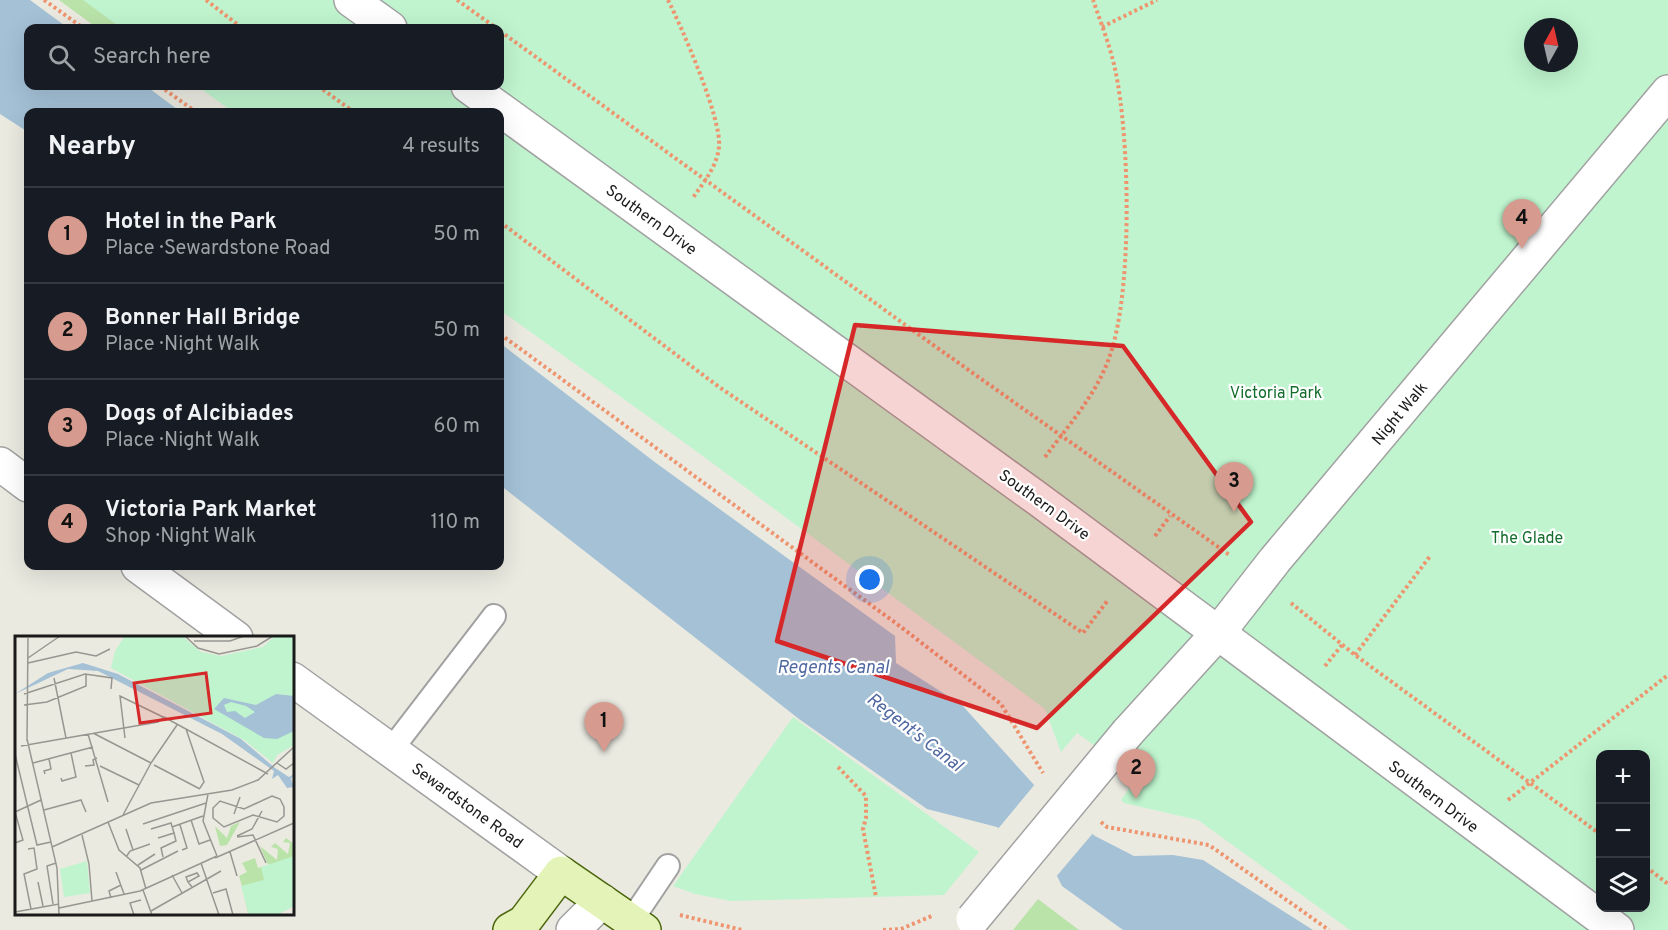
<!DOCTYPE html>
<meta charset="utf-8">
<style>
:root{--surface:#171b24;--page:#242831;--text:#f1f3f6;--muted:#9ea1a6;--line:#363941;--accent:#d69b8e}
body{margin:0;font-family:Overpass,sans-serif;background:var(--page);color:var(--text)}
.controls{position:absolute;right:18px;bottom:18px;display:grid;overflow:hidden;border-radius:12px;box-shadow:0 6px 24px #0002}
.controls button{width:54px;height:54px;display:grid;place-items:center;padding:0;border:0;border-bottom:2px solid var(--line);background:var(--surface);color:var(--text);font:30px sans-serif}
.compass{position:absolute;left:1524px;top:18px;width:54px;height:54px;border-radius:50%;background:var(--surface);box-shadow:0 6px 24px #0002;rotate:8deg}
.you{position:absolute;left:870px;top:580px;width:21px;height:21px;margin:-15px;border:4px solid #fff;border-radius:50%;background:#1a73e8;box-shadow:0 0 0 9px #1a73e833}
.badge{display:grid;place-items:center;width:39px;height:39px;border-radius:50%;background:var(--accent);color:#111;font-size:20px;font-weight:700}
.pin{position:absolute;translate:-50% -50px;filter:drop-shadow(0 2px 3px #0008)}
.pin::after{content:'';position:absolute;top:32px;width:21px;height:18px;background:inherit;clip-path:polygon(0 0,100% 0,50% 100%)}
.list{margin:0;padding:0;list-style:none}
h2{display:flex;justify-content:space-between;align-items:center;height:78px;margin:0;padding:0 24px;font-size:26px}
h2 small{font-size:20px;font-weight:400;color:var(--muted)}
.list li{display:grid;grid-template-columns:39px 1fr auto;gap:18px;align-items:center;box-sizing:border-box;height:96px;padding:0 24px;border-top:2px solid var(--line)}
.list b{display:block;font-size:22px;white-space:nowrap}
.list p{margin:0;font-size:20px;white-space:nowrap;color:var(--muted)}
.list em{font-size:20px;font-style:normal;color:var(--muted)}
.icon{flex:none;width:33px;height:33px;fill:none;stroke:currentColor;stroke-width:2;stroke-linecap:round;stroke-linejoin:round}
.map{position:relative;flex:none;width:1668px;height:930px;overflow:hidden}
.search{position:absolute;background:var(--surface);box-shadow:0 6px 24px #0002;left:24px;top:24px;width:480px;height:66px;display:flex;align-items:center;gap:15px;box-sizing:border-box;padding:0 21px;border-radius:12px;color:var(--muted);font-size:22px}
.panel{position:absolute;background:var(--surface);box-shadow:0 6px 24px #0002;left:24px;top:108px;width:480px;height:462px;border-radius:12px}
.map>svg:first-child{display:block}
</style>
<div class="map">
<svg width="1668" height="930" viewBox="0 0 1668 930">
<rect width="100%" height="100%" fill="#ebeae1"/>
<g fill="#bae3a9">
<path d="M59 0H231L210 28H97Z"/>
<path d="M1038 899 1079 930H1013Z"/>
</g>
<g fill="#bff4ce" fill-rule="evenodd">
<path d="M83 0H1668V930H1350L1198 820 1124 803 1121 800 1138 777 1077 733 1061 752 1045 709 696 451 500 310V112H233L197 86H500V28H121ZM1533 27H1569V63H1533ZM1600 754H1646V908H1600Z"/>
<path d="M793 717 979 852 944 895 731 901 695 894 673 886Z"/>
</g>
<g fill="#a4c1d6">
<path d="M0 0H30L68 28H28V86H146L181 112H28V132L0 114Z"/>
<path d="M500 343 656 463 895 636 896 663 962 705 1035 786 1095 836 1134 856 1173 855 1203 860 1313 930H1123L1062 886 1057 876 997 827 927 809 799 719 500 485Z"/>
</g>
<path fill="#ebeae1" d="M1036 783 1094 832 1055 878 997 830Z"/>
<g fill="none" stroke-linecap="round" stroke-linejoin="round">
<g stroke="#a1a1a1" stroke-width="26">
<g id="lane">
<path d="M391 750 494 616"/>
<path d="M631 921 668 866"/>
</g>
</g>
<g stroke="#a1a1a1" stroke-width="36">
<g id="street">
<path d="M351 0 390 28"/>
<path d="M468 86 1038 499 1617 930"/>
<path d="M0 464 28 485"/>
<path d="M138 566 236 638"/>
<path d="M292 679 561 873"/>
<path d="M1128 732 1218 633 1275 560 1668 92"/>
<path d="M573 930 602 901"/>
</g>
</g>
<g stroke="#4b660d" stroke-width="36">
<path id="secondary" d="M510 930 524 922 561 873 644 930"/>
</g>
<g stroke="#ee956f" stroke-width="4" stroke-dasharray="3 3" stroke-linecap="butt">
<path d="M44 0 83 28"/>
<path d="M206 0 242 28"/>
<path d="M457 0 496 28"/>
<path d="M668 0C682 28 722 119 719 147 717 167 703 183 692 199"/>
<path d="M1102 27 1157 0"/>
<path d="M500 31 922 337 1231 556"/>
<path d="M160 86 196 112"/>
<path d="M318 86 354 112"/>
<path d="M500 222 719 387 1083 633 1108 600"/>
<path d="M500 334 897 624 1001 704 1043 773"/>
<path d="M1045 457C1068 426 1096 395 1109 358 1133 294 1130 137 1115 69 1110 46 1101 23 1093 0"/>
<path d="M1155 536 1170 516"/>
<path d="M1291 603 1355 655 1600 834"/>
<path d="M1355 655 1431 555"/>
<path d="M1325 666 1342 645"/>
<path d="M838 767 866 796V818L863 829 876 897"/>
<path d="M1508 800 1668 675"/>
<path d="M1101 822 1107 827 1209 845 1329 930"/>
<path d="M1646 867 1668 884"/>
<path d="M680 915 742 930"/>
<path d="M883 930 901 929 934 915"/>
</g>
<use href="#lane" stroke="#fff" stroke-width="22"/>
<use href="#street" stroke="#fff" stroke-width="33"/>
<use href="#secondary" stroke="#e4f3b7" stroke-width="33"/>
<g stroke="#a1a1a1" stroke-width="36" stroke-linecap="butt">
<path id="street-bridge" d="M973 919 1128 732"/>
</g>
<use href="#street-bridge" stroke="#fff" stroke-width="33"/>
</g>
<path fill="#d62828" fill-opacity="0.2" stroke="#d62828" stroke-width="4.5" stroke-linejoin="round" d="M855 325 1123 346 1251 522 1037 728 777 641Z"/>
<g text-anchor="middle" stroke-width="4.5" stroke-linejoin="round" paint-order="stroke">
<g font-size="16" fill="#1a1a1a" stroke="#fff">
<text transform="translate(652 219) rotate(36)" y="6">Southern Drive</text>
<text transform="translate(1399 413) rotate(-50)" y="6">Night Walk</text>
<text transform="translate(1045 504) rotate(36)" y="6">Southern Drive</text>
<text transform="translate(1434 796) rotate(37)" y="6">Southern Drive</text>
<text transform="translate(468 805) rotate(36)" y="6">Sewardstone Road</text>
</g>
<g font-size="16" fill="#136e2d" stroke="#fff">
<text x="1276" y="398">Victoria Park</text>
<text x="1527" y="543">The Glade</text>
</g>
<g font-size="18" font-style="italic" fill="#5068a1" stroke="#fff">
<text x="833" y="673">Regents Canal</text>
<text transform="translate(915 732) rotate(38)" y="6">Regent's Canal</text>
</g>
</g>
<g transform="translate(15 636)">
<rect width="279" height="279" fill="#ebeae1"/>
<path d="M225 186 212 209 205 210 200 190 212 202 216 190ZM271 202 279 208V220L256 230 252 227 245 210 262 224 263 213 256 211 260 207 273 218 275 207 268 206ZM240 222 243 232 250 230 279 270 261 279 233 277 227 251 231 249 227 250 224 240 232 236 227 227Z" fill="#bae3a9"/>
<path d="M110 0H167L186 16 206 20 248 11 260 0H279V109L262 119 258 127 229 104 96 32 100 15ZM279 220V270L261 279H234L226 250 249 244 246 231ZM72 225 75 257 49 261 45 233Z" fill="#bff4ce"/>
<path d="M68 27 103 38 226 103 260 132 274 141 279 138 276 143 279 151 272 152 263 139 257 143 259 135 207 98 83 35 53 33 0 58 33 37ZM261 58 279 60V95L262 103 249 102 199 73 209 62 241 69ZM216 66 231 70 240 76 230 82 220 75 212 76 209 69Z" fill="#a4c1d6" fill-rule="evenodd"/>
<path fill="none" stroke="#979791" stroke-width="1.5" d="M170 0 183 12 204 18 242 10 258 0M179 5H215L229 0M61 16 81 20 95 13M13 22 45 0M13 27 61 16M39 42 51 102M9 58 70 38 97 42 96 53M9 69 32 66 71 50V39M171 93 189 146 185 152M78 97 136 127M73 98 93 166M110 102 105 60 148 81M12 103 42 232 44 279M12 105 13 2M6 110 143 86 149 81 253 138M0 118 22 209 36 206M18 127 78 111M136 127 162 89M262 127 271 133 279 127M139 129 185 153M70 130 79 129 78 124 82 122M85 130 124 149M30 138 29 135 36 133 34 123M46 142 47 145 61 141 56 117M193 158 188 185 202 220M257 160 265 163 269 171V180L262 186 238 179 209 191 198 182V172L205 165 229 173ZM29 174 66 164 71 176M0 176 26 164M219 178 225 161M108 179 136 127M176 184 184 208 195 204M93 186 104 214 125 232 131 253M128 188 191 167M165 189 172 212 167 214M157 191 188 180M111 193 118 214M136 193 156 187 159 197M67 199 74 228 77 265M222 200 237 193 247 175M222 201 238 199 251 227M143 202 159 197 161 205 146 212 148 221M0 207 8 204 0 176M37 211 136 167 217 154 243 144 279 111M13 213 19 212 22 233 9 238 16 273M215 216 222 240M111 221 115 215 135 208M200 222 279 187M186 227 204 279M123 229 140 218M126 234 163 215M101 236 109 258M157 239 167 257M23 246 28 270M173 246 171 241 182 237 184 240 173 246 177 251M128 254 137 279M198 257 211 253 218 279M96 262 94 255 106 249M38 268 32 230 41 227M44 272 125 255 202 220M136 275 206 235M0 276 44 268M119 279 115 267 126 264"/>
<path fill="#d62828" fill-opacity="0.15" stroke="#d62828" stroke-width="3" d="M191 37 196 77 125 87 119 47Z"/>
<rect width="279" height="279" fill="none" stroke="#1a1a1a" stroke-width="3"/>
</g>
</svg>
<div class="controls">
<button>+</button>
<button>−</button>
<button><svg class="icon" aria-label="layers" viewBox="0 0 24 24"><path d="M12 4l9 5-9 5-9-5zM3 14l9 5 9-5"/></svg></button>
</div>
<svg class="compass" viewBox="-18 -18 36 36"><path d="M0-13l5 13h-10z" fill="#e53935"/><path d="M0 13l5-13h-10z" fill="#9ea1a6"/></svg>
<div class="you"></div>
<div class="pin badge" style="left:604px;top:752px">1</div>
<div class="pin badge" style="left:1136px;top:799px">2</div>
<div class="pin badge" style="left:1234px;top:512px">3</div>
<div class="pin badge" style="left:1522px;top:249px">4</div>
<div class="search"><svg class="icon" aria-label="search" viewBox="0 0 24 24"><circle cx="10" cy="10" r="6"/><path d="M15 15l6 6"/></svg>Search here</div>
<section class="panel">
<h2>Nearby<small>4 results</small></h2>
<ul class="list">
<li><span class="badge">1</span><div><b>Hotel in the Park</b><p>Place · Sewardstone Road</p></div><em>50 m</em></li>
<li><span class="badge">2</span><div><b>Bonner Hall Bridge</b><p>Place · Night Walk</p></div><em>50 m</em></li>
<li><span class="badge">3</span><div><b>Dogs of Alcibiades</b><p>Place · Night Walk</p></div><em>60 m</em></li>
<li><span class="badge">4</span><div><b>Victoria Park Market</b><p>Shop · Night Walk</p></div><em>110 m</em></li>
</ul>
</section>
</div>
